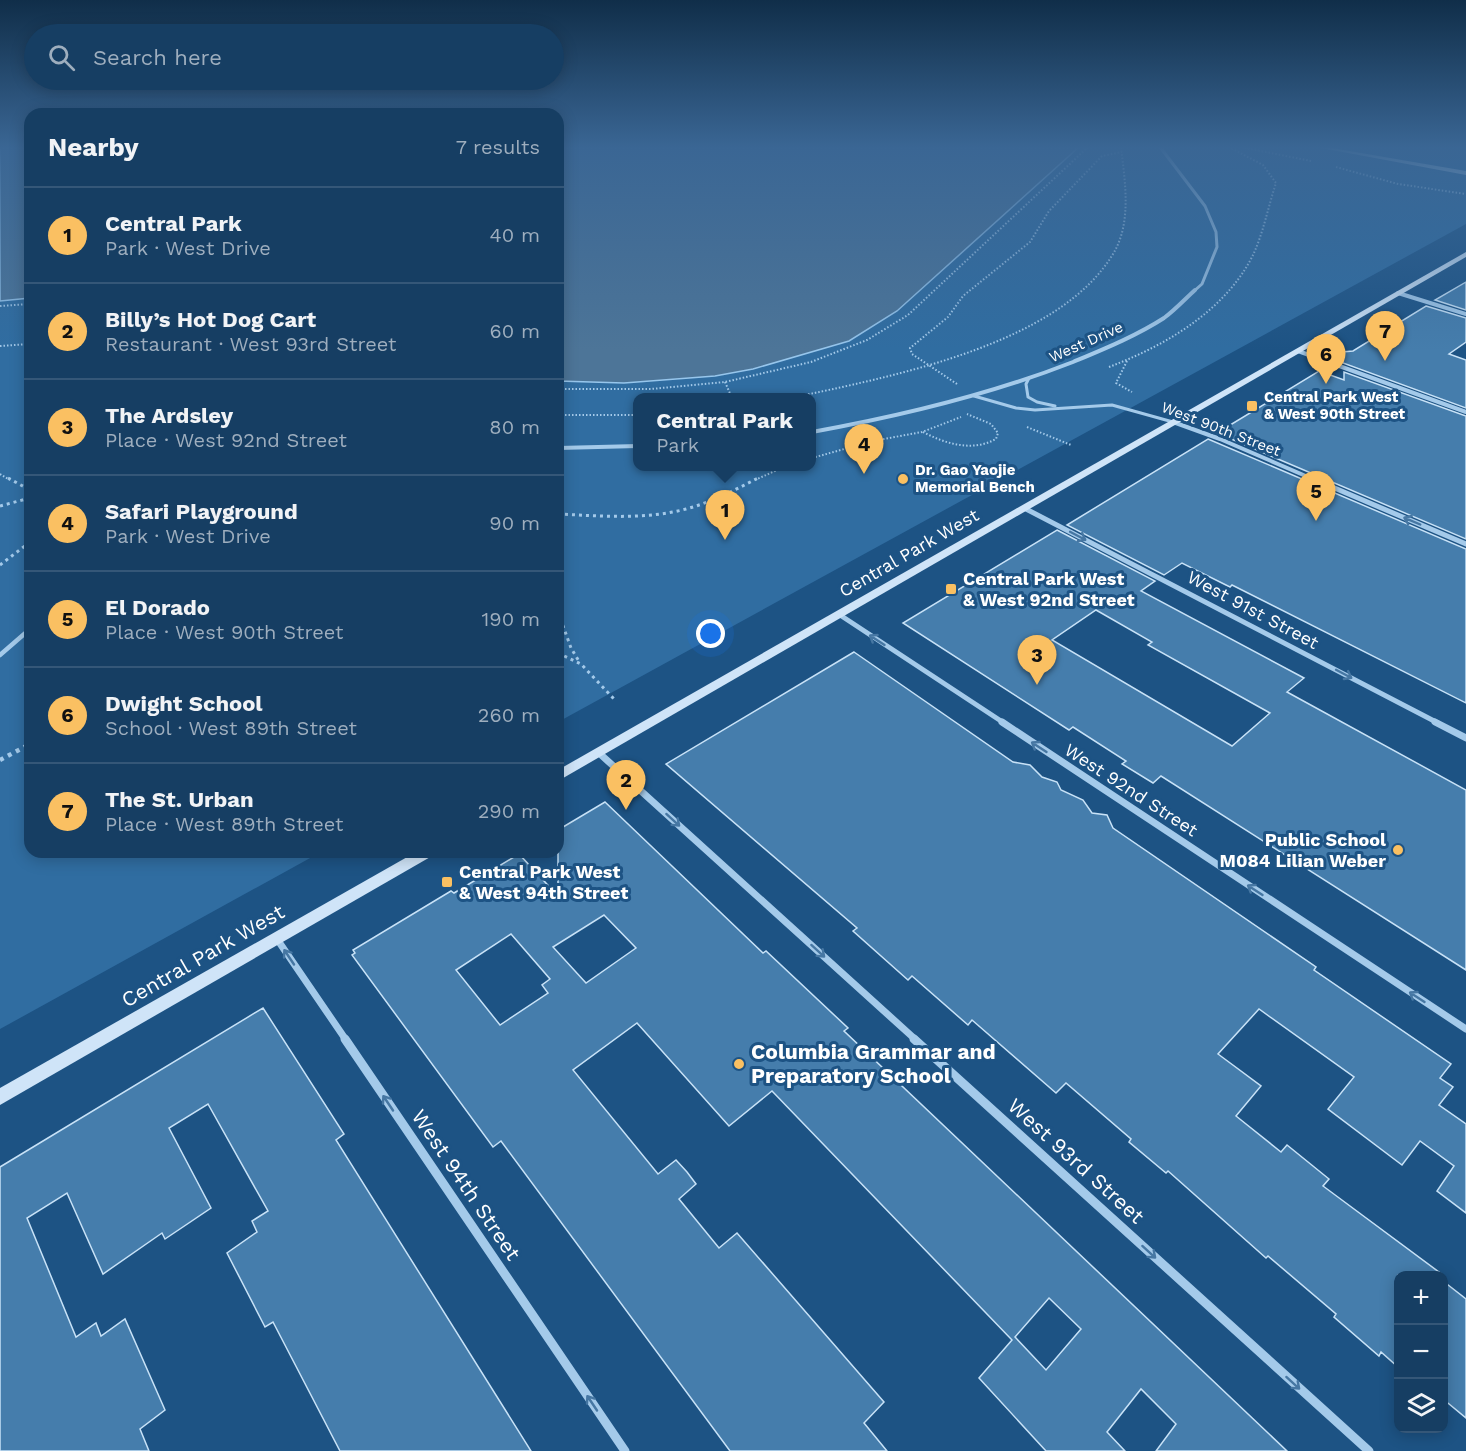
<!DOCTYPE html>
<meta charset="utf-8">
<style>
:root{--surface:#163e63;--page:#23496c;--text:#f1f3f6;--muted:#9eaebe;--line:#355778;--accent:#fac062}
body{margin:0;font-family:"Work Sans",sans-serif;background:var(--page);color:var(--text)}
.controls{position:absolute;right:18px;bottom:18px;display:grid;overflow:hidden;border-radius:12px;box-shadow:0 3px 15px #0003}
.controls button{width:54px;height:54px;display:grid;place-items:center;padding:0;border:0;border-bottom:2px solid var(--line);background:var(--surface);color:var(--text);font:30px sans-serif}
.you{position:absolute;left:711px;top:634px;width:21px;height:21px;margin:-15px;border:4px solid #fff;border-radius:50%;background:#1a73e8;box-shadow:0 0 0 9px #1a73e833}
.badge{display:grid;place-items:center;width:39px;height:39px;border-radius:50%;background:var(--accent);color:#111;font-size:20px;font-weight:700}
.pin{position:absolute;translate:-50% -50px;filter:drop-shadow(0 2px 3px #0008)}
.pin::after{content:'';position:absolute;top:32px;width:21px;height:18px;background:inherit;clip-path:polygon(0 0,100% 0,50% 100%)}
.popup{position:absolute;left:633px;top:393px;width:183px;height:78px;box-sizing:border-box;display:grid;place-content:center;border-radius:12px;background:var(--surface);filter:drop-shadow(0 2px 4px #0005);font-size:20px;white-space:nowrap;color:var(--muted)}
.popup b{font-size:22px;color:var(--text)}
.popup::after{content:'';position:absolute;left:50%;top:100%;margin-left:-12px;border:12px solid transparent;border-top-color:var(--surface)}
.list{margin:0;padding:0;list-style:none}
h2{display:flex;justify-content:space-between;align-items:center;height:78px;margin:0;padding:0 24px;font-size:26px}
h2 small{font-size:20px;font-weight:400;color:var(--muted)}
.list li{display:grid;grid-template-columns:39px 1fr auto;gap:18px;align-items:center;box-sizing:border-box;height:96px;padding:0 24px;border-top:2px solid var(--line)}
.list b{display:block;font-size:22px;white-space:nowrap}
.list p{margin:0;font-size:20px;white-space:nowrap;color:var(--muted)}
.list em{font-size:20px;font-style:normal;color:var(--muted)}
.icon{flex:none;width:33px;height:33px;fill:none;stroke:currentColor;stroke-width:2;stroke-linecap:round;stroke-linejoin:round}
.map{position:relative;flex:none;width:1466px;height:1451px;overflow:hidden}
.search{position:absolute;background:var(--surface);box-shadow:0 3px 15px #0003;left:24px;top:24px;width:540px;height:66px;display:flex;align-items:center;gap:15px;box-sizing:border-box;padding:0 21px;border-radius:33px;color:var(--muted);font-size:22px}
.panel{position:absolute;background:var(--surface);box-shadow:0 3px 15px #0003;left:24px;top:108px;width:540px;height:750px;border-radius:18px}
.map>svg:first-child{display:block}
</style>
<div class="map">
<svg width="1466" height="1451" viewBox="0 0 1466 1451">
<rect width="100%" height="100%" fill="#1d5384"/>
<g fill="#306da1" fill-rule="evenodd">
<path d="M0 147H30V852H321L0 1029Z"/>
<path d="M558 147H1466V224L558 722ZM638 398H812V466H638Z"/>
</g>
<g fill="#4d7598" stroke="#97c6ec" stroke-width="1.5">
<path d="M0 147H30V298L0 301Z"/>
<path d="M558 147H1079L897 311 849 341 753 369 715 376 624 383 558 381Z"/>
</g>
<g fill="#457dac" stroke="#c8e2f7" stroke-width="1.5" fill-rule="evenodd">
<path d="M1466 282V310L1435 300Z"/>
<path d="M1426 306 1466 318V342L1449 354 1466 360V408L1343 363 1342 352 1353 351Z"/>
<path d="M1319 371 1344 380V372L1466 416V539L1217 433Z"/>
<path d="M1208 439 1466 549V703L1232 585 1230 587 1182 563 1164 575 1067 525Z"/>
<path d="M1057 530 1155 581 1141 591 1304 678 1287 692 1466 790V970L1161 776 1153 783 1122 764 1126 761 1073 727 1069 730 903 623ZM1096 610 1152 642 1148 645 1270 713 1232 746 1052 640Z"/>
<path d="M854 652 1013 762 1030 765 1042 777 1057 782 1061 790 1083 800 1092 813 1107 815 1113 828 1316 967 1314 970 1451 1064 1440 1078 1453 1087 1439 1105 1466 1124V1213L1437 1191 1454 1166 1420 1141 1402 1165 1328 1109 1354 1077 1259 1009 1218 1054 1261 1086 1236 1116 1281 1152 1287 1145 1329 1179 1323 1186 1443 1275H1398V1367L1381 1352 1379 1356 1334 1317 1336 1314 1268 1256 1266 1258 1168 1171 1166 1173 1129 1142 1131 1139 1066 1083 1056 1093 972 1020 968 1025 912 976 908 980 853 931 857 928 666 764Z"/>
<path d="M605 802 763 953 766 951 848 1028 844 1031 1287 1451H1156L1176 1424 1141 1389 1107 1432 1125 1451H1046L979 1378 1012 1340 772 1091 729 1126 637 1023 573 1070 658 1174 676 1160 687 1172 696 1184 679 1199 719 1248 737 1233 884 1402 864 1423 887 1451H730L501 1141 493 1147 352 955 355 953 353 950 451 891 454 893 519 854 558 896V830ZM604 915 636 948 586 983 553 947ZM511 934 550 979 542 985 548 993 500 1025 456 970ZM1049 1298 1081 1329 1046 1370 1015 1337Z"/>
<path d="M263 1008 344 1134 336 1140 531 1451H340L273 1322 265 1327 227 1253 257 1232 252 1221 268 1211 208 1104 169 1128 211 1208 165 1239 162 1233 103 1274 67 1193 27 1218 76 1337 96 1323 101 1336 125 1319 165 1410 140 1429 149 1451H0V1167Z"/>
<path d="M1443 1281 1466 1299V1418L1443 1399Z"/>
</g>
<g fill="none" stroke-linecap="round" stroke-linejoin="round">
<g stroke="#a4caea" stroke-width="2" stroke-dasharray="1.5 2" stroke-linecap="butt">
<path d="M1241 147 1311 161"/>
<path d="M1336 167 1398 184 1466 194"/>
<path d="M0 306 30 304"/>
<path d="M0 346 30 344"/>
<path d="M1127 361 1116 383 1132 392"/>
<path d="M1109 367C1164 346 1224 312 1252 257 1263 235 1268 207 1276 183L1263 165 1229 147"/>
<path d="M725 382 732 398"/>
<path d="M957 384 912 354 910 348 948 317 963 296 1030 242 1049 211 1102 156 1122 152"/>
<path d="M558 389H651L725 382 811 362 867 340 908 315 1088 147"/>
<path d="M791 398C888 377 1058 346 1113 254 1132 223 1125 182 1121 147"/>
<path d="M558 415H638"/>
<path d="M1027 427 1071 445"/>
<path d="M923 432C946 444 972 452 996 439L998 433 991 424 967 414"/>
<path d="M812 458 873 441 922 432 961 417"/>
<path d="M0 474 10 480"/>
<path d="M755 480 786 466"/>
</g>
<g stroke="#a4caea" stroke-width="3" stroke-dasharray="3 4" stroke-linecap="butt">
<path d="M8 478 30 490"/>
<path d="M0 506 30 498"/>
<path d="M558 514C601 516 645 520 686 509 712 502 735 490 758 478"/>
<path d="M0 565 30 542"/>
<path d="M558 612 571 648 580 663"/>
<path d="M558 653 581 664 614 699"/>
</g>
<path stroke="#a4caea" stroke-width="4.5" stroke-dasharray="4 5" stroke-linecap="butt" d="M0 760 30 744"/>
<g stroke="#a4caea" stroke-width="3">
<path d="M1029 378 1026 384 1028 397 1037 402 1055 406"/>
<path d="M974 396 1016 408 1035 410 1112 405 1173 422"/>
</g>
<path stroke="#a4caea" stroke-width="3" d="M1160 147 1205 206 1216 232 1217 247 1202 284 1193 292"/>
<g stroke="#a4caea" stroke-width="4">
<path d="M812 432C901 416 989 395 1073 362 1104 349 1136 336 1164 318 1175 310 1185 299 1195 290"/>
<path d="M558 448 638 446"/>
</g>
<path stroke="#a4caea" stroke-width="4.5" d="M0 655 30 629"/>
<g stroke="#a4caea" stroke-width="4">
<path d="M1398 293 1466 314"/>
<path d="M1298 351 1466 412"/>
<path d="M1173 422 1220 439 1315 480"/>
</g>
<g stroke="#a4caea" stroke-width="5">
<path d="M1311 478 1466 544"/>
<path d="M1026 509 1438 723"/>
<path d="M840 615 1004 723"/>
</g>
<g stroke="#a4caea" stroke-width="7">
<path d="M1002 722 1466 1029"/>
<path d="M1435 722 1466 738"/>
<path d="M599 753 916 1040"/>
<path d="M277 939 346 1040"/>
</g>
<g stroke="#a4caea" stroke-width="9">
<path d="M345 1039 625 1451"/>
<path d="M914 1039 1369 1451"/>
</g>
<g fill="#cfe4f8" fill-rule="evenodd">
<path d="M1316 147H1326L1466 171V175Z"/>
<path d="M1466 252V257L558 781V770Z"/>
<path d="M416 852H434L432 856 0 1105V1088Z"/>
</g>
</g>
<defs><path id="oneway-shaft" d="M-6 0H5M1.5-3L5.5 0L1.5 3" fill="none" stroke-width="1.6" stroke-linecap="round" stroke-linejoin="round" transform="scale(1.5)"/></defs>
<g stroke="#4677a3">
<use href="#oneway-shaft" transform="translate(1412 521) rotate(-157)"/>
<use href="#oneway-shaft" transform="translate(1078 536) rotate(28)"/>
<use href="#oneway-shaft" transform="translate(877 640) rotate(-147)"/>
<use href="#oneway-shaft" transform="translate(1344 674) rotate(28)"/>
<use href="#oneway-shaft" transform="translate(1039 747) rotate(-147)"/>
<use href="#oneway-shaft" transform="translate(673 820) rotate(42)"/>
<use href="#oneway-shaft" transform="translate(1255 890) rotate(-147)"/>
<use href="#oneway-shaft" transform="translate(818 951) rotate(42)"/>
<use href="#oneway-shaft" transform="translate(289 957) rotate(-124)"/>
<use href="#oneway-shaft" transform="translate(1417 997) rotate(-147)"/>
<use href="#oneway-shaft" transform="translate(388 1103) rotate(-124)"/>
<use href="#oneway-shaft" transform="translate(1149 1252) rotate(42)"/>
<use href="#oneway-shaft" transform="translate(1293 1383) rotate(42)"/>
<use href="#oneway-shaft" transform="translate(592 1403) rotate(-124)"/>
</g>
<linearGradient id="sky" x2="0" y2="1"><stop stop-color="#102e49"/><stop offset="0.42" stop-color="#3a6694"/><stop offset="1" stop-color="#3a6694" stop-opacity="0"/></linearGradient>
<rect width="1466" height="350" fill="url(#sky)"/>
<g fill="#fac062" stroke="#1d5384" stroke-width="2">
<rect x="1246" y="400" width="12" height="12" rx="3"/>
<circle cx="903" cy="479" r="6"/>
<rect x="945" y="583" width="12" height="12" rx="3"/>
<circle cx="1398" cy="850" r="6"/>
<rect x="441" y="876" width="12" height="12" rx="3"/>
<circle cx="739" cy="1064" r="6"/>
</g>
<g text-anchor="middle" stroke-width="6" stroke-linejoin="round" paint-order="stroke">
<g font-size="15" fill="#fff" stroke="#1d5384">
<text transform="translate(1086 342) rotate(-24)" y="5">West Drive</text>
<text transform="translate(1221 429) rotate(21)" y="5">West 90th Street</text>
</g>
<g font-size="15" font-weight="bold" fill="#fff" stroke="#1d5384" text-anchor="start">
<text x="1264" y="402">Central Park West<tspan x="1264" dy="17">&amp; West 90th Street</tspan></text>
<text x="915" y="475">Dr. Gao Yaojie<tspan x="915" dy="17">Memorial Bench</tspan></text>
</g>
<g font-size="18" fill="#fff" stroke="#1d5384">
<text transform="translate(909 553) rotate(-30)" y="6">Central Park West</text>
<text transform="translate(1253 610) rotate(28)" y="6">West 91st Street</text>
<text transform="translate(1131 790) rotate(33)" y="6">West 92nd Street</text>
</g>
<g font-size="18" font-weight="bold" fill="#fff" stroke="#1d5384" text-anchor="start">
<text x="963" y="585">Central Park West<tspan x="963" dy="21">&amp; West 92nd Street</tspan></text>
<text x="1386" y="846" text-anchor="end">Public School<tspan x="1386" dy="21">M084 Lilian Weber</tspan></text>
<text x="459" y="878">Central Park West<tspan x="459" dy="21">&amp; West 94th Street</tspan></text>
</g>
<g font-size="21" fill="#fff" stroke="#1d5384">
<text transform="translate(203 956) rotate(-30)" y="7">Central Park West</text>
<text transform="translate(1076 1161) rotate(42)" y="7">West 93rd Street</text>
<text transform="translate(466 1185) rotate(56)" y="7">West 94th Street</text>
</g>
<g font-size="21" font-weight="bold" fill="#fff" stroke="#1d5384" text-anchor="start">
<text x="751" y="1059">Columbia Grammar and<tspan x="751" dy="24">Preparatory School</tspan></text>
</g>
</g>
</svg>
<div class="controls">
<button>+</button>
<button>−</button>
<button><svg class="icon" aria-label="layers" viewBox="0 0 24 24"><path d="M12 4l9 5-9 5-9-5zM3 14l9 5 9-5"/></svg></button>
</div>
<div class="you"></div>
<div class="pin badge" style="left:725px;top:540px">1</div>
<div class="popup"><b>Central Park</b>Park</div>
<div class="pin badge" style="left:626px;top:810px">2</div>
<div class="pin badge" style="left:1037px;top:685px">3</div>
<div class="pin badge" style="left:864px;top:474px">4</div>
<div class="pin badge" style="left:1316px;top:521px">5</div>
<div class="pin badge" style="left:1326px;top:384px">6</div>
<div class="pin badge" style="left:1385px;top:361px">7</div>
<div class="search"><svg class="icon" aria-label="search" viewBox="0 0 24 24"><circle cx="10" cy="10" r="6"/><path d="M15 15l6 6"/></svg>Search here</div>
<section class="panel">
<h2>Nearby<small>7 results</small></h2>
<ul class="list">
<li><span class="badge">1</span><div><b>Central Park</b><p>Park · West Drive</p></div><em>40 m</em></li>
<li><span class="badge">2</span><div><b>Billy’s Hot Dog Cart</b><p>Restaurant · West 93rd Street</p></div><em>60 m</em></li>
<li><span class="badge">3</span><div><b>The Ardsley</b><p>Place · West 92nd Street</p></div><em>80 m</em></li>
<li><span class="badge">4</span><div><b>Safari Playground</b><p>Park · West Drive</p></div><em>90 m</em></li>
<li><span class="badge">5</span><div><b>El Dorado</b><p>Place · West 90th Street</p></div><em>190 m</em></li>
<li><span class="badge">6</span><div><b>Dwight School</b><p>School · West 89th Street</p></div><em>260 m</em></li>
<li><span class="badge">7</span><div><b>The St. Urban</b><p>Place · West 89th Street</p></div><em>290 m</em></li>
</ul>
</section>
</div>
